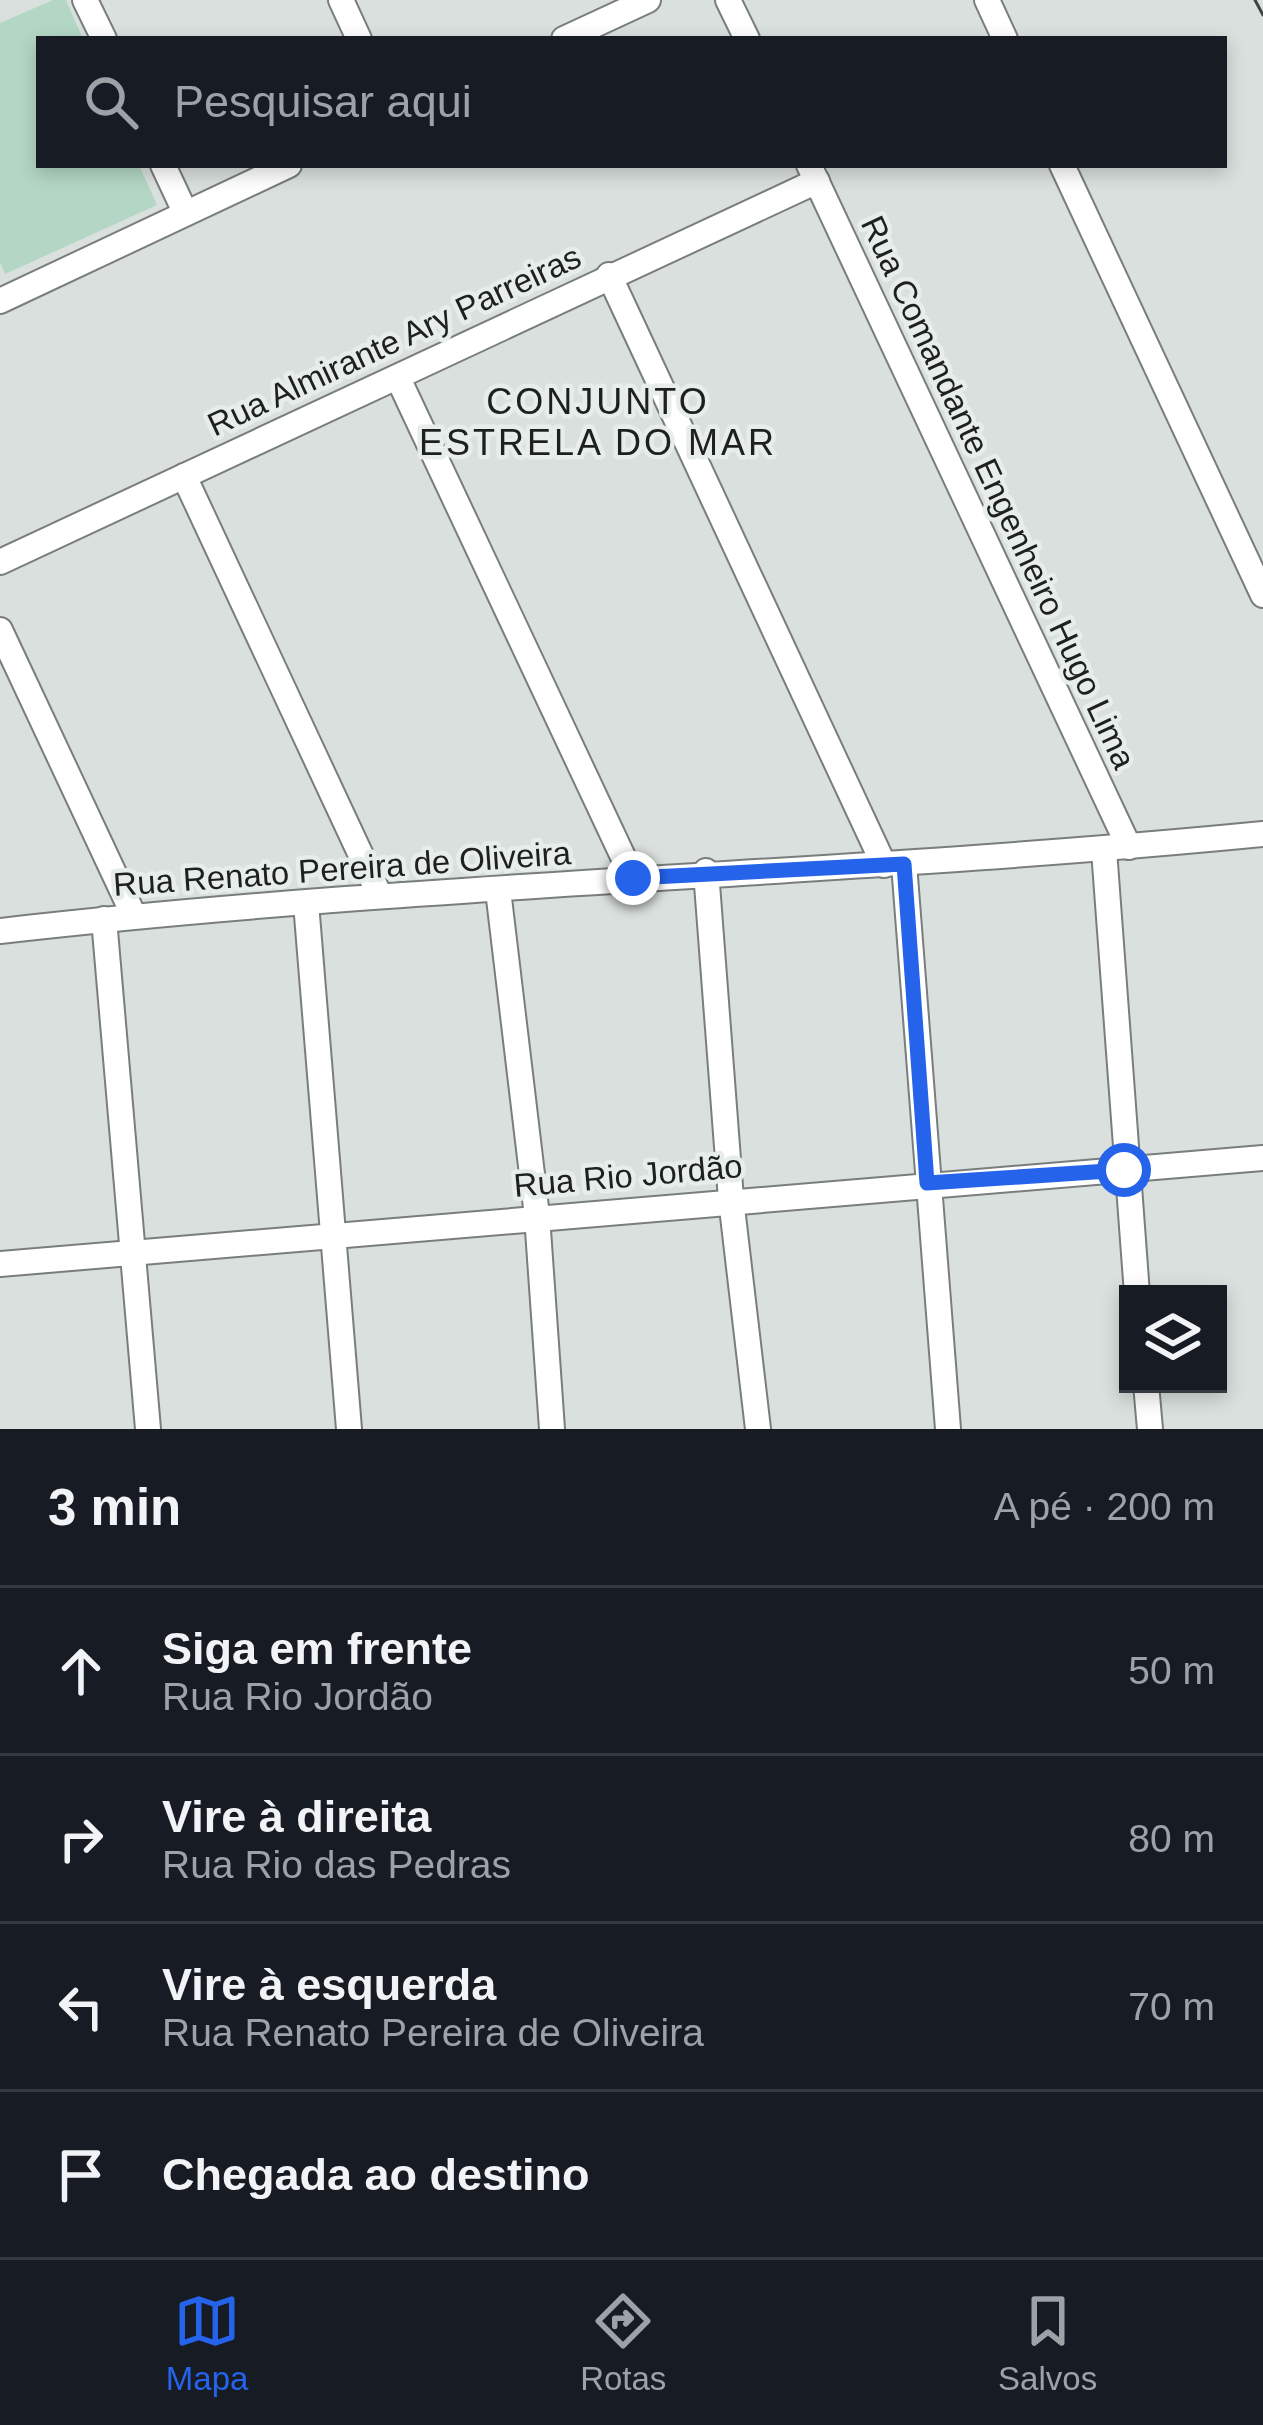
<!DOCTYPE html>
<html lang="pt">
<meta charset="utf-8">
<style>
:root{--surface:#171b24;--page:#20242c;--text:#f1f3f6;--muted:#9ea1a6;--line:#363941;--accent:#2563eb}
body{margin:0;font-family:Helvetica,sans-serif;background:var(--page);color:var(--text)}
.controls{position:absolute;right:36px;bottom:36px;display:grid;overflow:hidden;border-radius:0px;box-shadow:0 6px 18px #0003}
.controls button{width:108px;height:108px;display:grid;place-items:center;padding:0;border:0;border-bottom:3px solid var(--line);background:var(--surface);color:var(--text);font:60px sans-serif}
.stop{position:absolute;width:36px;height:36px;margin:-27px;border:9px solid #2563eb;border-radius:50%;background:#fff}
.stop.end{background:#2563eb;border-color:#fff;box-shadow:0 3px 12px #0008}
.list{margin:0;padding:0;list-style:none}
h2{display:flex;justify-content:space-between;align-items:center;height:156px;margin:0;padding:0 48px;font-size:51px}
h2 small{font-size:39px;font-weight:400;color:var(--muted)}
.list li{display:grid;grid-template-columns:78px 1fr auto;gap:36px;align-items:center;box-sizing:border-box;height:168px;padding:0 48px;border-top:3px solid var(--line)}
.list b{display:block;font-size:45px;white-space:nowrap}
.list p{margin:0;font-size:39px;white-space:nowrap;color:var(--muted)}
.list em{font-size:39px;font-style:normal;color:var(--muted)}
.icon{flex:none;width:66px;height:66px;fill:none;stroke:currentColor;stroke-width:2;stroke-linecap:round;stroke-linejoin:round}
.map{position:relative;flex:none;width:1263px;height:1429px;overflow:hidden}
.search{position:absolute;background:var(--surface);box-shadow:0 6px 18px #0003;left:36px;right:36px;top:36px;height:132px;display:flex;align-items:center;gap:30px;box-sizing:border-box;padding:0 42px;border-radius:0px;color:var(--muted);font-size:45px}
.sheet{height:828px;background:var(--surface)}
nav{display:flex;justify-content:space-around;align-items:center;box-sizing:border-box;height:168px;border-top:3px solid var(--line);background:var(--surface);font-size:33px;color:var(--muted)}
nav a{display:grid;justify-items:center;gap:6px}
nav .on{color:var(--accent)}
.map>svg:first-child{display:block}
</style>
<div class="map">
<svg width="1263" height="1429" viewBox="0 0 1263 1429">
<rect width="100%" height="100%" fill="#dae0dd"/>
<path fill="#b4d7c5" d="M53 0H66L83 39H39V165H139L157 205 5 274 0 262V23Z"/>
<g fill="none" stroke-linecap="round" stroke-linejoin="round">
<g stroke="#797e7c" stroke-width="28">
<g id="minor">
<path d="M85 0 104 39"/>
<path d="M341 0 359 39"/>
<path d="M728 0 747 39"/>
<path d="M987 0 1005 39"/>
<path d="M564 39 648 0"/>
<path d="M163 165 185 212"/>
<path d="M809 165 1129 847"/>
<path d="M1062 165 1263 595"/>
<path d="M609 275 884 865"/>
<path d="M0 301 289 165"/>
<path d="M398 378 633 878"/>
<path d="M184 476 380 896"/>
<path d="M0 562 817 181"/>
<path d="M0 630 134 916"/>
<path d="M1104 850 1137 1294"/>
<path d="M904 864 948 1429"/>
<path d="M706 871 731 1199 758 1429"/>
<path d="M498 890 537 1216 552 1429"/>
<path d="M306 903 349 1429"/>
<path d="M104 919 148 1429"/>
<path d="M0 931C420 883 843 875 1263 834"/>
<path d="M0 1264 1263 1158"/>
<path d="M1146 1384 1150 1429"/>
</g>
</g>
<use href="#minor" stroke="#fff" stroke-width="24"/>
<path stroke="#424543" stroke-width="3" d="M1255 0 1263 15"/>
</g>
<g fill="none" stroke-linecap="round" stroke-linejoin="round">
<path stroke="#2563eb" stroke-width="15" d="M633 878 904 864 927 1183 1124 1170"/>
</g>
<g text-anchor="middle" stroke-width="9" stroke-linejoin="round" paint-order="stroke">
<g font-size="33" fill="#1e201f" stroke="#e7edea">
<text transform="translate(394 340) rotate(-25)" y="12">Rua Almirante Ary Parreiras</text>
<text transform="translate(999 492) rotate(65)" y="12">Rua Comandante Engenheiro Hugo Lima</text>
<text transform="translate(342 868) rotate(-4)" y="12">Rua Renato Pereira de Oliveira</text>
<text transform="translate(628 1175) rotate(-5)" y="12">Rua Rio Jordão</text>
</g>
<g font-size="36" letter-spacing="3" fill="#1e201f" stroke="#e7edea">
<text x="598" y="414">CONJUNTO<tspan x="598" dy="41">ESTRELA DO MAR</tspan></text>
</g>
</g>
</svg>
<div class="controls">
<button><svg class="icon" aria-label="layers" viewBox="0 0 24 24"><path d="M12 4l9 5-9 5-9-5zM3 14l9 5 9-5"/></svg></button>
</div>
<div class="stop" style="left:1124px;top:1170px"></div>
<div class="stop end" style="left:633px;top:878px"></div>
<div class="search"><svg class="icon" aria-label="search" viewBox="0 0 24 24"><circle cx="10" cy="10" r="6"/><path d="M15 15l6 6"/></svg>Pesquisar aqui</div>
</div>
<section class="sheet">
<h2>3 min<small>A pé · 200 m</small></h2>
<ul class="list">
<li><svg class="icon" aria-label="ahead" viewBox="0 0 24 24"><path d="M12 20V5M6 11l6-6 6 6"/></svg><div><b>Siga em frente</b><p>Rua Rio Jordão</p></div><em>50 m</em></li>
<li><svg class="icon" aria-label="right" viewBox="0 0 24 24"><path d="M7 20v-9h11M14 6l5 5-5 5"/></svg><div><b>Vire à direita</b><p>Rua Rio das Pedras</p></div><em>80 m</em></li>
<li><svg class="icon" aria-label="left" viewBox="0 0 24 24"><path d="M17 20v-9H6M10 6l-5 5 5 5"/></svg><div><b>Vire à esquerda</b><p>Rua Renato Pereira de Oliveira</p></div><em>70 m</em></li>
<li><svg class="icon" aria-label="arrive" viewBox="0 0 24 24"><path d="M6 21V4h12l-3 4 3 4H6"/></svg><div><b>Chegada ao destino</b></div></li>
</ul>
</section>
<nav>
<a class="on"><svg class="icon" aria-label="map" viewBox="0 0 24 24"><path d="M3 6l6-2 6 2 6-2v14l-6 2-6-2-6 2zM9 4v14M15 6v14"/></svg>Mapa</a>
<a><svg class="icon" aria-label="directions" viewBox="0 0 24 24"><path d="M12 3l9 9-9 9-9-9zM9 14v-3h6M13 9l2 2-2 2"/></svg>Rotas</a>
<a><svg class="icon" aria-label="saved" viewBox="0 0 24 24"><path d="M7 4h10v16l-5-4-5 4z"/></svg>Salvos</a>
</nav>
